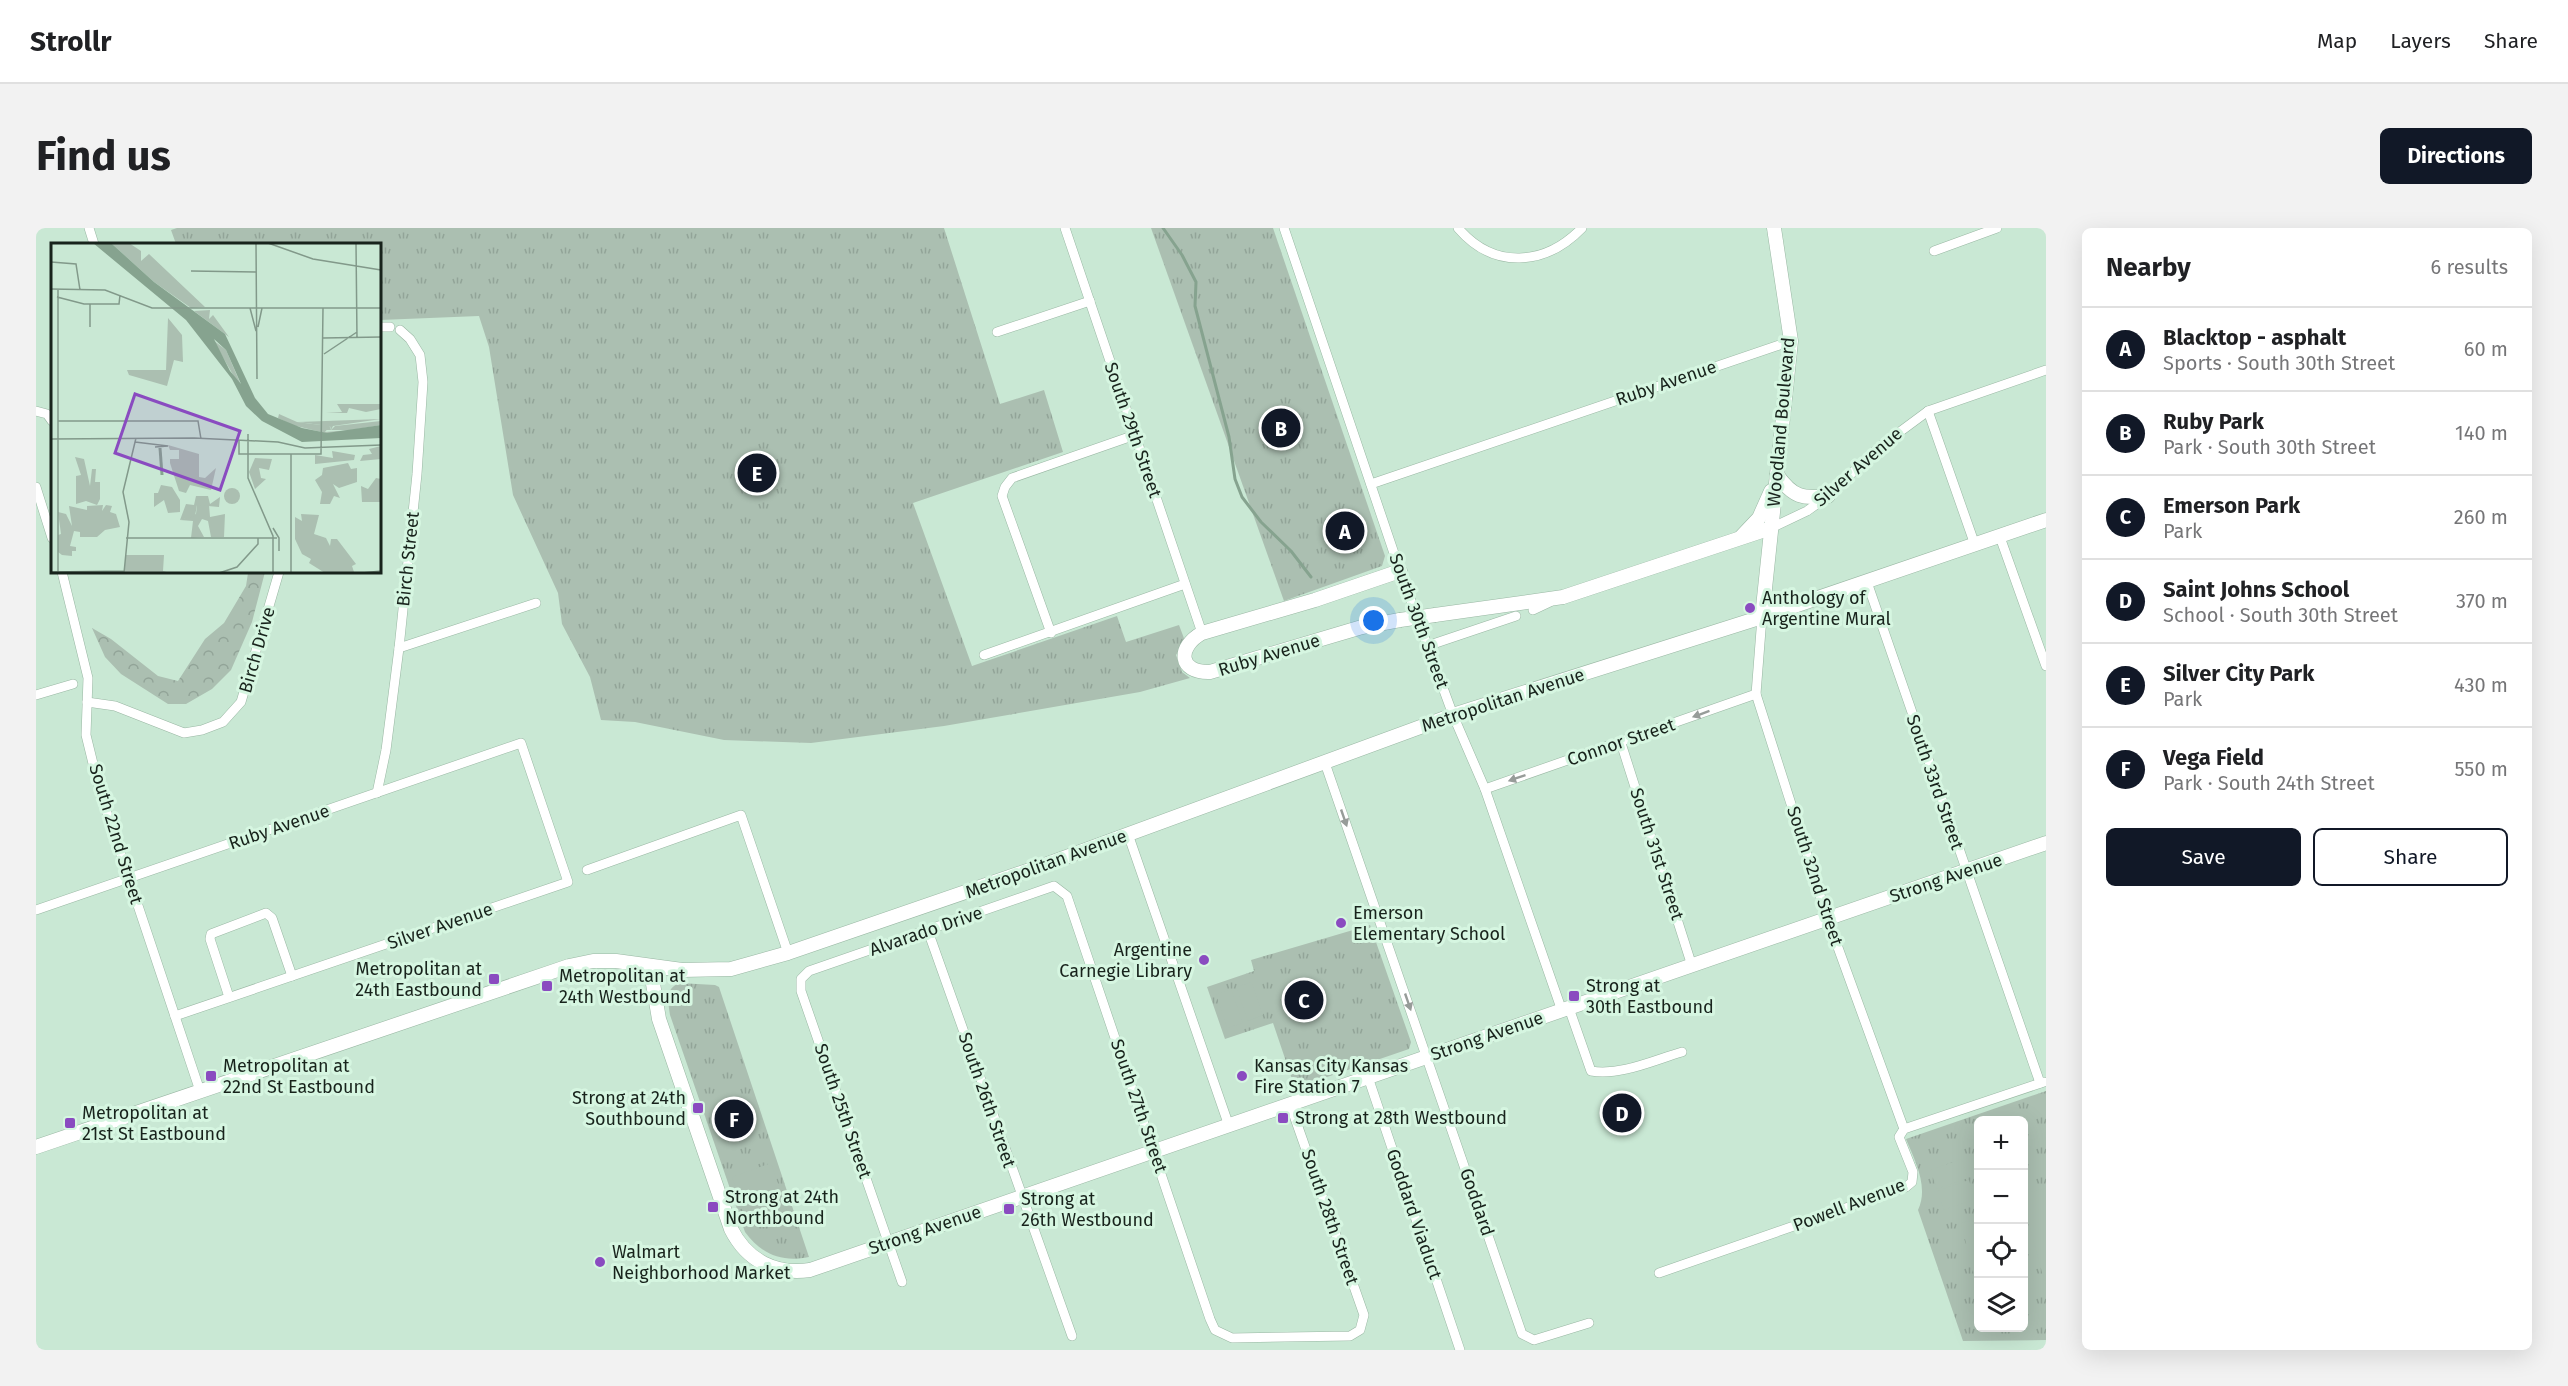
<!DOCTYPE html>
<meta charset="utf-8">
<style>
:root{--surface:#fff;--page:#f2f2f2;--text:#202124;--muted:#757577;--line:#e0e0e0;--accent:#111827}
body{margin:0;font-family:"Fira Sans",sans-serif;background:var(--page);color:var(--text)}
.controls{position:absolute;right:18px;bottom:18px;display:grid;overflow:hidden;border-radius:9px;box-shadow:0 6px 24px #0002}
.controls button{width:54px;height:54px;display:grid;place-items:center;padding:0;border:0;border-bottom:2px solid var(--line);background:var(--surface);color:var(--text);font:30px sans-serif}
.you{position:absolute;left:1338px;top:393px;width:21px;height:21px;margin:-15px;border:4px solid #fff;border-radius:50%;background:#1a73e8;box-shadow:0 0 0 9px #1a73e833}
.badge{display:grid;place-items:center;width:39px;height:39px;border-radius:50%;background:var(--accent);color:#fff;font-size:20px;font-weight:700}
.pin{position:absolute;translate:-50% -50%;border:3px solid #fff;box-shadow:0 2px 6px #0006}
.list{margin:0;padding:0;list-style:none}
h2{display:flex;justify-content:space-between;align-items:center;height:78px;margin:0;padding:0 24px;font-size:26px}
h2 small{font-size:20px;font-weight:400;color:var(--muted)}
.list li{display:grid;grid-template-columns:39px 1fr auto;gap:18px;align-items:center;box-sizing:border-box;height:84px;padding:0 24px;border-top:2px solid var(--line)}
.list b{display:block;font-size:22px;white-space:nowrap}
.list p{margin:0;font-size:20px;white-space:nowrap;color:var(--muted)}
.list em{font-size:20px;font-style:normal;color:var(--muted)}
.actions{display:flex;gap:12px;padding:18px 24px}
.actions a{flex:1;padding:14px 0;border:2px solid var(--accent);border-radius:9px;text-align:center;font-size:21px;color:var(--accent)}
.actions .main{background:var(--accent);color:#fff}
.icon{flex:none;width:33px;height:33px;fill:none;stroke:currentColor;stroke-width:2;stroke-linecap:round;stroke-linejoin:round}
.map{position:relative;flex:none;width:2010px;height:1122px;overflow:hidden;border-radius:9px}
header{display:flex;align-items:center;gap:36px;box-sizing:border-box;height:84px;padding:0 30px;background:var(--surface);border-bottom:2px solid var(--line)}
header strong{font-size:28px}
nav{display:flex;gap:33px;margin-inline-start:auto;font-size:21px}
.intro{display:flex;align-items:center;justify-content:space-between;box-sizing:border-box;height:144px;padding:0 36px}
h1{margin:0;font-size:42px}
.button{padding:15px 27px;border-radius:9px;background:var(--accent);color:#fff;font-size:21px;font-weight:700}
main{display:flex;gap:36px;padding:0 36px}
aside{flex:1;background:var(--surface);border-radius:9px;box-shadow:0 6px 24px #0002}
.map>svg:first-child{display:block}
</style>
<header>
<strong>Strollr</strong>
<nav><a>Map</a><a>Layers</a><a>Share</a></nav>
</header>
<div class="intro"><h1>Find us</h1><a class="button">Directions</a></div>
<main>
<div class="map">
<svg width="2010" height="1122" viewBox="0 0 2010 1122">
<defs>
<pattern id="forest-crowns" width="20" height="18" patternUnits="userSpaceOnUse" patternTransform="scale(1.5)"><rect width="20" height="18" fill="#abbfb1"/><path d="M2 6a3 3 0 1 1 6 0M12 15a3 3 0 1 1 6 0" fill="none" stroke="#92a498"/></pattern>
<pattern id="park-tufts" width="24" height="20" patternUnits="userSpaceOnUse" patternTransform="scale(1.5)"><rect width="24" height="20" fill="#abbfb1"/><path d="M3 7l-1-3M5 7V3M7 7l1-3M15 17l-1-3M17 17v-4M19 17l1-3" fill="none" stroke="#92a498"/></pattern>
</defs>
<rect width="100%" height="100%" fill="#c9e8d4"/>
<path fill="url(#forest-crowns)" d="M208 344H229L216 394 195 442 176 461 150 476H132L85 446 69 429 56 400 75 411 122 448 142 453 169 411 188 395 210 358 212 345Z"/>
<g fill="url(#park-tufts)" fill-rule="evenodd">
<path d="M141 0H908L964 176 1008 162 1027 224 877 275 936 438 1081 388 1090 414 1143 397 1149 413 1140 427 1146 444 1154 450 1104 464 908 498 775 515 688 512 599 494 565 492 554 449 526 396 522 365 477 267 453 119 443 88 344 92V16H140L135 2Z"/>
<path d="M1115 0H1237L1349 328 1346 338 1248 373Z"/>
<path d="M1334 697 1375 814 1373 821 1259 860 1237 795 1189 811 1171 759 1218 743 1215 732Z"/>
<path d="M643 755 679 757 683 759 773 1029C746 1035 725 1026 709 1004L634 787C632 773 629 761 643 755Z"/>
<path d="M2010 863V1112L1927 1113 1882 982C1893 959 1879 933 1870 911ZM1942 892H1988V1100H1942Z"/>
</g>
<g fill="#abbfb1">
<path d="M1314 280 1329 317 1305 327 1291 290Z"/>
<path d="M1216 754 1227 787 1212 793 1200 759Z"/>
<path d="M1195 761 1207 795 1191 800 1180 766Z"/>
<path d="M1926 931 1932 950 1901 961 1894 942Z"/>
<path d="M735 935 752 985 713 998 696 949Z"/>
<path d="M1933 952 1939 971 1908 982 1901 963Z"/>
<path d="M2010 960V1059L1988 978V966Z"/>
<path d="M1942 991V1063L1925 995Z"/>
<path d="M1988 1014 1999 1060 1988 1063Z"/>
</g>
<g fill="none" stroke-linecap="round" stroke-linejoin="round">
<path stroke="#86a38f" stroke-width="3" d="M1127 0 1146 27 1160 54 1159 78 1193 209 1199 251 1206 269 1225 294 1255 323 1275 349"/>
<g stroke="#99b7a3" stroke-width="10">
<g id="street">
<path d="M53 0 58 16"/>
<path d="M1029 0 1166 405"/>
<path d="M1248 0 1364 343 1417 487 1449 561 1526 783"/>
<path d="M1422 0C1458 42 1509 38 1546 0"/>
<path d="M1898 23 1961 0"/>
<path d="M344 99H354"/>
<path d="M961 104 1054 73"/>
<path d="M0 183 11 186 16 193"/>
<path d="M1892 183 1939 317"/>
<path d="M1335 256 1755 113"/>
<path d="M0 259 16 310"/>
<path d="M1735 300 1771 283 1792 268 1842 220 1892 183 2010 142"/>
<path d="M1964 309 2010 438"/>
<path d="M26 344 52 450 50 507 64 564 164 863"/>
<path d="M1831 354 2004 855"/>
<path d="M1497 382 1514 374"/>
<path d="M1726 389 1720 466 1792 692 1868 901"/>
<path d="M1015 405 966 268 969 259 976 250 1099 207"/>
<path d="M1391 418 1480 388"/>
<path d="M363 420 500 375"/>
<path d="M948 427 1149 356"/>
<path d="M0 467 37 456"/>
<path d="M51 474 79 478 148 505 166 502 187 494 205 474 243 344"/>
<path d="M1585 515 1656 738"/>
<path d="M1289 535 1486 1106 1498 1112 1553 1095"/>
<path d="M1449 561 1720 466"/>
<path d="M341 565 350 522 363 420 381 246 387 154 384 127 374 111 364 102"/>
<path d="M1092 606 1193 898"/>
<path d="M551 642 705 587 752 725"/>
<path d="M0 682 485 515 532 654 139 788"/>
<path d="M892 703 1036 1108"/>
<path d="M193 769 174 711 175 706 230 685 236 690 256 748"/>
<path d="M1533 780 1555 843C1585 848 1618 832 1646 824"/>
<path d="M1332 849 1424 1122"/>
<path d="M1623 1045 1870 959 1876 954 1877 944 1863 909 1868 901 2008 854"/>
<path d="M866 1054 765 763V751L773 743 1018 658 1031 668 1174 1091 1179 1102 1196 1110 1314 1108 1324 1102 1328 1087 1254 876"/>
</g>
</g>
<g stroke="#99b7a3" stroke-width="15">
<g id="secondary">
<path d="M1741 247C1757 269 1766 271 1792 268"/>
<path d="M1705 309 1723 290 1735 263"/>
<path d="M1364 343 1279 372 1166 405C1141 419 1142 445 1174 444L1326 399 1364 392"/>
<path d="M1399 387 1527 369 1735 300"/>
<path d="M1726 389 1755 113 1738 0"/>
<path d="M614 738 623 791 695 1001C711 1033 740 1047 774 1042L2010 615"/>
<path d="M0 919 533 738 557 733H580L646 742 695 741 752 725 1011 636 1417 487 1726 389 2010 292"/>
</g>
</g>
<use href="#street" stroke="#fff" stroke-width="9"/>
<use href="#secondary" stroke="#fff" stroke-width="14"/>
<g stroke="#99b7a3" stroke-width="15" stroke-linecap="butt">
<path id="secondary-bridge" d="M1364 392 1399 387"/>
</g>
<use href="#secondary-bridge" stroke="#fff" stroke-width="14"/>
</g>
<defs><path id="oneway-solid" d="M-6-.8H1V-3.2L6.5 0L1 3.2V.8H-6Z" transform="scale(1.5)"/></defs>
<g fill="#979c99">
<use href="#oneway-solid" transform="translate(1665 486) rotate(160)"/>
<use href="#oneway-solid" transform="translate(1481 550) rotate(161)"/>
<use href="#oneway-solid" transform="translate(1308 590) rotate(71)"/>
<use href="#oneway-solid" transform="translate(1372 774) rotate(71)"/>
</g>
<g fill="#8a4bc0" stroke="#d6f6e1" stroke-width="2">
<circle cx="1714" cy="380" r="6"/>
<circle cx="1305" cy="695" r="6"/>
<circle cx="1168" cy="732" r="6"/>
<rect x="452" y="745" width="12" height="12" rx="3"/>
<rect x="505" y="752" width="12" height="12" rx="3"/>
<rect x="1532" y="762" width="12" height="12" rx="3"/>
<rect x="169" y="842" width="12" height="12" rx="3"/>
<circle cx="1206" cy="848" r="6"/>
<rect x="656" y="874" width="12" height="12" rx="3"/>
<rect x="1241" y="884" width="12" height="12" rx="3"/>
<rect x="28" y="889" width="12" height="12" rx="3"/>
<rect x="671" y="973" width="12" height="12" rx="3"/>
<rect x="967" y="975" width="12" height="12" rx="3"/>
<circle cx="564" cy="1034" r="6"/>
</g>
<g text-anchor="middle" stroke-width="6" stroke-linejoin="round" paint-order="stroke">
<g font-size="18" fill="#18231c" stroke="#d6f6e1">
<text transform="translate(1630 155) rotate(-19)" y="6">Ruby Avenue</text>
<text transform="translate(1745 194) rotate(-85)" y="6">Woodland Boulevard</text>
<text transform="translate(1097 202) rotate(71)" y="6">South 29th Street</text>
<text transform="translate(1822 239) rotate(-41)" y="6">Silver Avenue</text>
<text transform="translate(372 331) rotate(-84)" y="6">Birch Street</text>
<text transform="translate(1383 393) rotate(70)" y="6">South 30th Street</text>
<text transform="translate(221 422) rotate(-74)" y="6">Birch Drive</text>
<text transform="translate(1233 427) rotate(-17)" y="6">Ruby Avenue</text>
<text transform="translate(1467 472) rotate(-18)" y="6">Metropolitan Avenue</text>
<text transform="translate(1585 514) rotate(-19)" y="6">Connor Street</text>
<text transform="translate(1899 554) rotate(71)" y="6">South 33rd Street</text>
<text transform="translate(243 599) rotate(-19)" y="6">Ruby Avenue</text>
<text transform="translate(80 606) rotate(73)" y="6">South 22nd Street</text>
<text transform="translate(1621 626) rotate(72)" y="6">South 31st Street</text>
<text transform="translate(1010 636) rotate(-20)" y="6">Metropolitan Avenue</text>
<text transform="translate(1779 648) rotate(72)" y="6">South 32nd Street</text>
<text transform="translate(1910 650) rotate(-19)" y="6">Strong Avenue</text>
<text transform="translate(404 698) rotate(-19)" y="6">Silver Avenue</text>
<text transform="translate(890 703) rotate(-19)" y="6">Alvarado Drive</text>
<text transform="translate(1451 808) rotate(-19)" y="6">Strong Avenue</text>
<text transform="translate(951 872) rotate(71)" y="6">South 26th Street</text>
<text transform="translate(1103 878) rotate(71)" y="6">South 27th Street</text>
<text transform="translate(807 883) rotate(71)" y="6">South 25th Street</text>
<text transform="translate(1441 974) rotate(71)" y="6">Goddard</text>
<text transform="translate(1813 977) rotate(-21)" y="6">Powell Avenue</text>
<text transform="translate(1378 986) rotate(71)" y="6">Goddard Viaduct</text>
<text transform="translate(1294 989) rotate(71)" y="6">South 28th Street</text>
<text transform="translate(889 1002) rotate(-19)" y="6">Strong Avenue</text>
</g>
<g font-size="18" fill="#18231c" stroke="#d6f6e1" text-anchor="start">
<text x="1726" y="376">Anthology of<tspan x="1726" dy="21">Argentine Mural</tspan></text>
<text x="1317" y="691">Emerson<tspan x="1317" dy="21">Elementary School</tspan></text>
<text x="1156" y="728" text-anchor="end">Argentine<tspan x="1156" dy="21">Carnegie Library</tspan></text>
<text x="446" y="747" text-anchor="end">Metropolitan at<tspan x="446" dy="21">24th Eastbound</tspan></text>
<text x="523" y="754">Metropolitan at<tspan x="523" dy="21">24th Westbound</tspan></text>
<text x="1550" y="764">Strong at<tspan x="1550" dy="21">30th Eastbound</tspan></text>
<text x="187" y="844">Metropolitan at<tspan x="187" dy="21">22nd St Eastbound</tspan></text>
<text x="1218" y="844">Kansas City Kansas<tspan x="1218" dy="21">Fire Station 7</tspan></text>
<text x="650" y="876" text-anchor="end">Strong at 24th<tspan x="650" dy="21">Southbound</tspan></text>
<text x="46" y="891">Metropolitan at<tspan x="46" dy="21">21st St Eastbound</tspan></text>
<text x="1259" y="896">Strong at 28th Westbound</text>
<text x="689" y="975">Strong at 24th<tspan x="689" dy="21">Northbound</tspan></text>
<text x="985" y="977">Strong at<tspan x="985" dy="21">26th Westbound</tspan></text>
<text x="576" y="1030">Walmart<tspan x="576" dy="21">Neighborhood Market</tspan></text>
</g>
</g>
<g transform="translate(15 15)">
<rect width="330" height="330" fill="#c9e8d4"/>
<path d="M117 75 131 92 132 119 123 117 116 143 78 132 76 127H115ZM330 176 282 183 280 187 279 183 274 189 300 187 286 190H270V182L247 179ZM146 262H158L159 274 174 271 173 294H160L157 278 151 276 147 283 153 294 140 295 142 278 129 277 145 271Z" fill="#abbfb1"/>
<path d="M60 0H78L90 8V18L98 11 154 64 140 65 103 39ZM159 67 158 76 162 72 178 94 143 68ZM162 97 175 107 190 142 185 137ZM286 161H330V166L315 169 298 165 296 170H275L291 169ZM228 171 246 179 270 182V189L241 182 227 175ZM330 178V182L300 187H274L278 182 280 187 284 183ZM330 203V216L309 218 312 212 321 211 318 206ZM281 208 304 212 303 217 264 221V212L282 215ZM24 214 33 216 39 243 41 226H45L44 239H49V256L46 262 35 258 25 261V233L30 232ZM204 215 221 216 218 227 208 225 210 235 215 236 204 246 198 229ZM297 220 300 226 306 225V239L288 245 282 241 289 255 283 253 279 261H269L271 249 264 237 271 232 272 225ZM110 242 121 244 129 257V269L117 270 113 257 103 264V250H107ZM145 253H157L159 261 169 254 168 264 146 262 144 273 129 277 135 261 143 262ZM52 262 51 268 55 262 61 263 59 269 65 271 69 284 54 287 46 294H29V289L23 288 19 303 25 304V308H21V313L11 312 7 309V292L10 291 7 269 15 271 21 283 18 263 36 267V263ZM250 271 268 272 263 291 275 295 279 303 280 296H286L305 321 301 323 303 329 274 330 258 320 260 316 251 311 244 296V274L251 278Z" fill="#abbfb1"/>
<path d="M74 312H113L112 328 119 330H74Z" fill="#abbfb1"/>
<path d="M117 202 148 211V234L154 235 165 225 160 247 139 242 135 250 128 248 119 220V216H128V207H119ZM325 235 330 236V259H311L310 243 317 246Z" fill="#abbfb1"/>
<path d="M173 253a8 8 0 1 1 16 0a8 8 0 1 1-16 0Z" fill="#abbfb1"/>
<path d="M42 0H60L103 39 174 91 204 155 217 171 251 185 276 190 330 182V195L251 199 211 178 195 163 181 136 135 77ZM163 96 175 107 190 141 179 128Z" fill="#86a38f" fill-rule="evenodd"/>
<path fill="none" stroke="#86a38f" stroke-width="3" d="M109 205 111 232"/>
<path fill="none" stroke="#82998a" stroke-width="1.5" d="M205 0 206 136M217 0 262 16 330 27M305 0 306 95M0 19 25 21 29 47M140 28 205 29M0 46 54 47 101 65H330M7 46V330M6 54 33 61H68L69 52M39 61V84M199 65 205 88M207 84 211 65M272 95 330 94M273 111 306 89M7 178H147L150 196M197 191V235L222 293V330M0 196 143 195 227 199 254 205 330 202M188 198V211H270L272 65M84 199 117 203 104 204M240 211V330M222 285 228 295V308M75 295H207M0 329 73 328M73 330 78 279 72 249 85 195M168 330 186 324 207 301V295H226M311 330 330 328"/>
<path fill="#8a4bc0" fill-opacity="0.15" stroke="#8a4bc0" stroke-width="3" d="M84 151 189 188 169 247 64 210Z"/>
<rect width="330" height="330" fill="none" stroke="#18231c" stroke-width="3"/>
</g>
</svg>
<div class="controls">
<button>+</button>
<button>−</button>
<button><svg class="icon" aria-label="locate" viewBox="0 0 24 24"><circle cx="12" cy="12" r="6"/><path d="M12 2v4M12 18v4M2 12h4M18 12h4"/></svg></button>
<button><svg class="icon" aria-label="layers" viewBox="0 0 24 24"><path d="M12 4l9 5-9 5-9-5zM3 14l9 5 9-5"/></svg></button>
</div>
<div class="you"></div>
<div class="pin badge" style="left:1309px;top:303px">A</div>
<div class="pin badge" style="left:1245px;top:200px">B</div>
<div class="pin badge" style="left:1268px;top:772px">C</div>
<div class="pin badge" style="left:1586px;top:885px">D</div>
<div class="pin badge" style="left:721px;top:245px">E</div>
<div class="pin badge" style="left:698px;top:891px">F</div>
</div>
<aside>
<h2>Nearby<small>6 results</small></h2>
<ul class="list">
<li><span class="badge">A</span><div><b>Blacktop - asphalt</b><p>Sports · South 30th Street</p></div><em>60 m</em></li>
<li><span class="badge">B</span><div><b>Ruby Park</b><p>Park · South 30th Street</p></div><em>140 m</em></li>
<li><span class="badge">C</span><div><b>Emerson Park</b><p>Park</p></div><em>260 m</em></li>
<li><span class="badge">D</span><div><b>Saint Johns School</b><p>School · South 30th Street</p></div><em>370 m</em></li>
<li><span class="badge">E</span><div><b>Silver City Park</b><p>Park</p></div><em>430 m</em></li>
<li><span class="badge">F</span><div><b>Vega Field</b><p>Park · South 24th Street</p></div><em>550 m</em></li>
</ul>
<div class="actions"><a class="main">Save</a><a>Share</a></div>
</aside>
</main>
